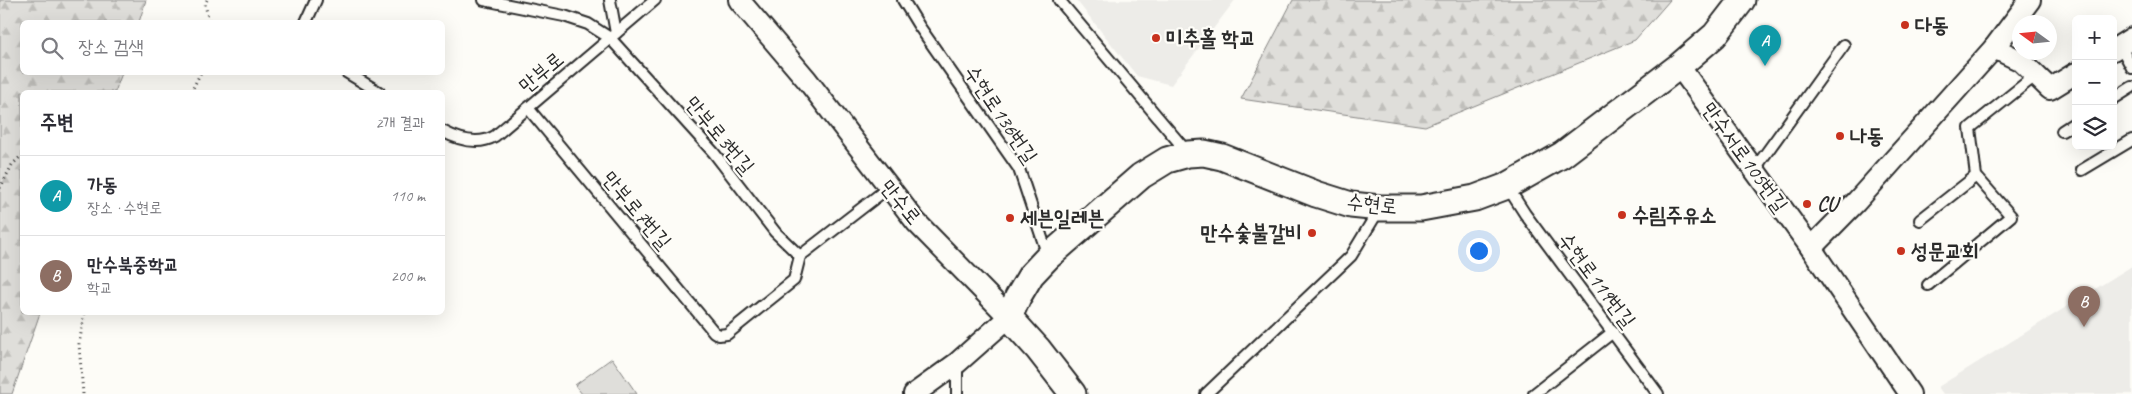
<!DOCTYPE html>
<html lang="ko">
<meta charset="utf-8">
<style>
:root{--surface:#fff;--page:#f7f7f7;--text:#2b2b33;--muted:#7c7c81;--line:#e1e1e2;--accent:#db2777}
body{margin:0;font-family:Caveat,"Poor Story",sans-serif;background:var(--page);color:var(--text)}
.controls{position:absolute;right:15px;top:15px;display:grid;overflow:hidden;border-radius:8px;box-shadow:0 5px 20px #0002}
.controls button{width:45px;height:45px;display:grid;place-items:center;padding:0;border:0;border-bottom:1px solid var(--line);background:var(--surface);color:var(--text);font:25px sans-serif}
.compass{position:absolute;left:2012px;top:15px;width:45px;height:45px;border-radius:50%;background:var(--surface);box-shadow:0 5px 20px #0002;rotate:285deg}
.you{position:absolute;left:1478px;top:250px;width:18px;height:18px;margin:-12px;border:4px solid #fff;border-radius:50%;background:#1a73e8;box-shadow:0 0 0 8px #1a73e833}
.badge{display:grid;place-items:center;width:32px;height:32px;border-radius:50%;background:var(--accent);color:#fff;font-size:16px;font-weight:700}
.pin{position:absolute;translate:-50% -41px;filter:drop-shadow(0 1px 2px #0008)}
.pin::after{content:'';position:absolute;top:26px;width:18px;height:15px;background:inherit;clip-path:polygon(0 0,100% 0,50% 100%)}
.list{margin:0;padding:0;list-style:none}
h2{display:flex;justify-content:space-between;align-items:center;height:65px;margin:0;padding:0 20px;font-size:21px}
h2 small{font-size:16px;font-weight:400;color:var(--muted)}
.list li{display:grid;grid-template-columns:32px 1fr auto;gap:15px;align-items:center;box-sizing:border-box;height:80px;padding:0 20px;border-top:1px solid var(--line)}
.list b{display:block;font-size:19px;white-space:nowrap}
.list p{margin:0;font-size:16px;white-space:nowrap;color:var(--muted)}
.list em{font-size:16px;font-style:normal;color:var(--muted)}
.icon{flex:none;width:28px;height:28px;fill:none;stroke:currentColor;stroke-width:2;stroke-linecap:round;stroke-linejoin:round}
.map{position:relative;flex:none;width:2132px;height:394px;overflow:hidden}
.search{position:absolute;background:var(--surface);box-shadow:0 5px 20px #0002;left:20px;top:20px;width:425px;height:55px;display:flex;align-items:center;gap:12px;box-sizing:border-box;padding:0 18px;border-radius:8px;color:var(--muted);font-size:19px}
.panel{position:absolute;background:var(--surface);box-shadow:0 5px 20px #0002;left:20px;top:90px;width:425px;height:225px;border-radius:8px}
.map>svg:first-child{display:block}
</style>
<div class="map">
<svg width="2132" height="394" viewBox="0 0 2132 394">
<defs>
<pattern id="forest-firs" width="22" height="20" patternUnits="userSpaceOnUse" patternTransform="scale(1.25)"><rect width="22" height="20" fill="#dfdeda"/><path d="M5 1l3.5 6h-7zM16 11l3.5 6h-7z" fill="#c0bfbb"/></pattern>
</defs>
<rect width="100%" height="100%" fill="#fdfcf7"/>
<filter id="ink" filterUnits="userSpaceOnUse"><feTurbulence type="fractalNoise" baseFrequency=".02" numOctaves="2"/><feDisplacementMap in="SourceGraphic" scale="10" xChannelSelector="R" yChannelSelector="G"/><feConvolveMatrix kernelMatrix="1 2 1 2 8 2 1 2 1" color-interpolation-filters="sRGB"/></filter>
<g filter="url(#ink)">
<g fill="#edece8">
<path d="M1076 0H1235L1171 85 1137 76Z"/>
<path d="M2132 266V394H1943L1938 387Z"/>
</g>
<g fill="url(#forest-firs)" stroke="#858482">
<path d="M0 0H146L139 22H22V72L122 73 115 92H22V312L40 313 12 394H0Z"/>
<path d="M1293 0H1670L1635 40 1425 126 1241 99Z"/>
</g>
<path fill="#dfdeda" stroke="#858482" d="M612 358 637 394H582L575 385Z"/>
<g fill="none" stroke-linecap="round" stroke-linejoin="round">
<g stroke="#2b2b2b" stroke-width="14">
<g id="service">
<path d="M484 0 564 16 588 24 610 38 714 153 775 232 800 256"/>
<path d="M610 0 616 33"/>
<path d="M903 0 919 26 1019 169 1048 256"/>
<path d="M1059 0 1187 152"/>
<path d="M306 22 316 0"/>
<path d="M2120 45 2132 68"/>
<path d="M346 72 379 92"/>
<path d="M2113 99 2132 87"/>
<path d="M528 108 714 332 719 335 727 334 794 280 800 256 888 188"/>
<path d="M442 131C459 140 478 146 495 136L655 0"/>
<path d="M2062 131 2076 122"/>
<path d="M1754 170 1844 45"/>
<path d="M2082 170 2132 140"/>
<path d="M1507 186 1525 214 1658 394"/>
<path d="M1920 220 1976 176"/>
<path d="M1928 285 2011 216 1976 176 1970 128 2036 75"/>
<path d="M957 394V363"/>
<path d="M1206 394 1351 256 1380 208"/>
<path d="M1534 394 1613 332"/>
</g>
</g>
<g stroke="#2b2b2b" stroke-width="24">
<g id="minor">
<path d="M739 0 807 80 916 222 1009 317 957 363 914 394"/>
<path d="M1994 48 2021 61 2050 89 2076 73"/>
<path d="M2113 50 2132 38"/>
<path d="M1679 66 1811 248 1910 394"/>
<path d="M1811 248 1856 202 1994 48 2030 0"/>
</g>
</g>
<g stroke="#2b2b2b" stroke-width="29">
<path id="tertiary" d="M1073 394 1038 349 1009 317 1018 297 1031 275 1048 257 1141 176 1167 160 1188 154 1204 153 1222 157 1316 194 1351 205 1380 208H1421L1475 198 1507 186 1562 155 1679 66 1715 35 1742 0"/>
</g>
<g stroke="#2b2b2b" stroke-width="3" stroke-dasharray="1 4" stroke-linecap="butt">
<path d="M207 0 205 4 209 22"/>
<path d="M191 92 201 72"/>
<path d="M0 188 12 165 22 155"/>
<path d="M83 394 79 344 85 312"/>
</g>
<use href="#service" stroke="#fdfcf7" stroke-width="10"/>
<use href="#minor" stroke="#fdfcf7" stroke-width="20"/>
<use href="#tertiary" stroke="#fdfcf7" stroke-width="25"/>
</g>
</g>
<g fill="#c8321e" stroke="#fdfcf7" stroke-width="2">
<circle cx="1905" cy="25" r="5"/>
<circle cx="1156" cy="38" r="5"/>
<circle cx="1840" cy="136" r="5"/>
<circle cx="1807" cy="204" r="5"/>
<circle cx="1622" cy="215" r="5"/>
<circle cx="1010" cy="218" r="5"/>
<circle cx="1312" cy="233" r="5"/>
<circle cx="1901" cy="251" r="5"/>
</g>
<g text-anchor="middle" stroke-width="4.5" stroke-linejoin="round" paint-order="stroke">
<g font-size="21" font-weight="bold" fill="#2b2b2b" stroke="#fdfcf7" text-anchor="start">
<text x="1915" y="32">다동</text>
<text x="1166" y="45">미추홀 학교</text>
<text x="1850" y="143">나동</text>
<text x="1817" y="211">CU</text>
<text x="1632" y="222">수림주유소</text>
<text x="1020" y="225">세븐일레븐</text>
<text x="1302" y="240" text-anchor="end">만수숯불갈비</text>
<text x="1911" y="258">성문교회</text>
</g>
<g font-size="21" fill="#2b2b2b" stroke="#fdfcf7">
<text transform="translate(541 72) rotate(-40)" y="7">만부로</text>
<text transform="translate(1001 114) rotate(56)" y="7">수현로136번길</text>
<text transform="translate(720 135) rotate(50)" y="7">만부로3번길</text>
<text transform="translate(1745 157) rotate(54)" y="7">만수서로105번길</text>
<text transform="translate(901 202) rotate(51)" y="7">만수로</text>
<text transform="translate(1372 204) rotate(6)" y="7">수현로</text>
<text transform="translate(637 210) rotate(50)" y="7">만부로7번길</text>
<text transform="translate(1597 280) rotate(53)" y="7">수현로119번길</text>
</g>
</g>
</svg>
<div class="controls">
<button>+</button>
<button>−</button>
<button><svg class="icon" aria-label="layers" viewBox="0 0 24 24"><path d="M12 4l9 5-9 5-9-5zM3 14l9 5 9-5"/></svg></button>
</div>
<svg class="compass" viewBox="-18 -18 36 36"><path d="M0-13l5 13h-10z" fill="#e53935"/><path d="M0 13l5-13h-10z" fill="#7c7c81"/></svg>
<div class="you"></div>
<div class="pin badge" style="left:1765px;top:66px;background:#0f9aa8">A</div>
<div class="pin badge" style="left:2084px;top:327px;background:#8d6e63">B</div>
<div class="search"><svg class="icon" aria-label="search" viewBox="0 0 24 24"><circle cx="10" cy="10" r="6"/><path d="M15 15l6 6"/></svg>장소 검색</div>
<section class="panel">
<h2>주변<small>2개 결과</small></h2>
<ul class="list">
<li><span class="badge" style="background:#0f9aa8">A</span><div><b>가동</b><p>장소 · 수현로</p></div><em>110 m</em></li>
<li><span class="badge" style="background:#8d6e63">B</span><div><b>만수북중학교</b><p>학교</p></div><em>200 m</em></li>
</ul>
</section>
</div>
